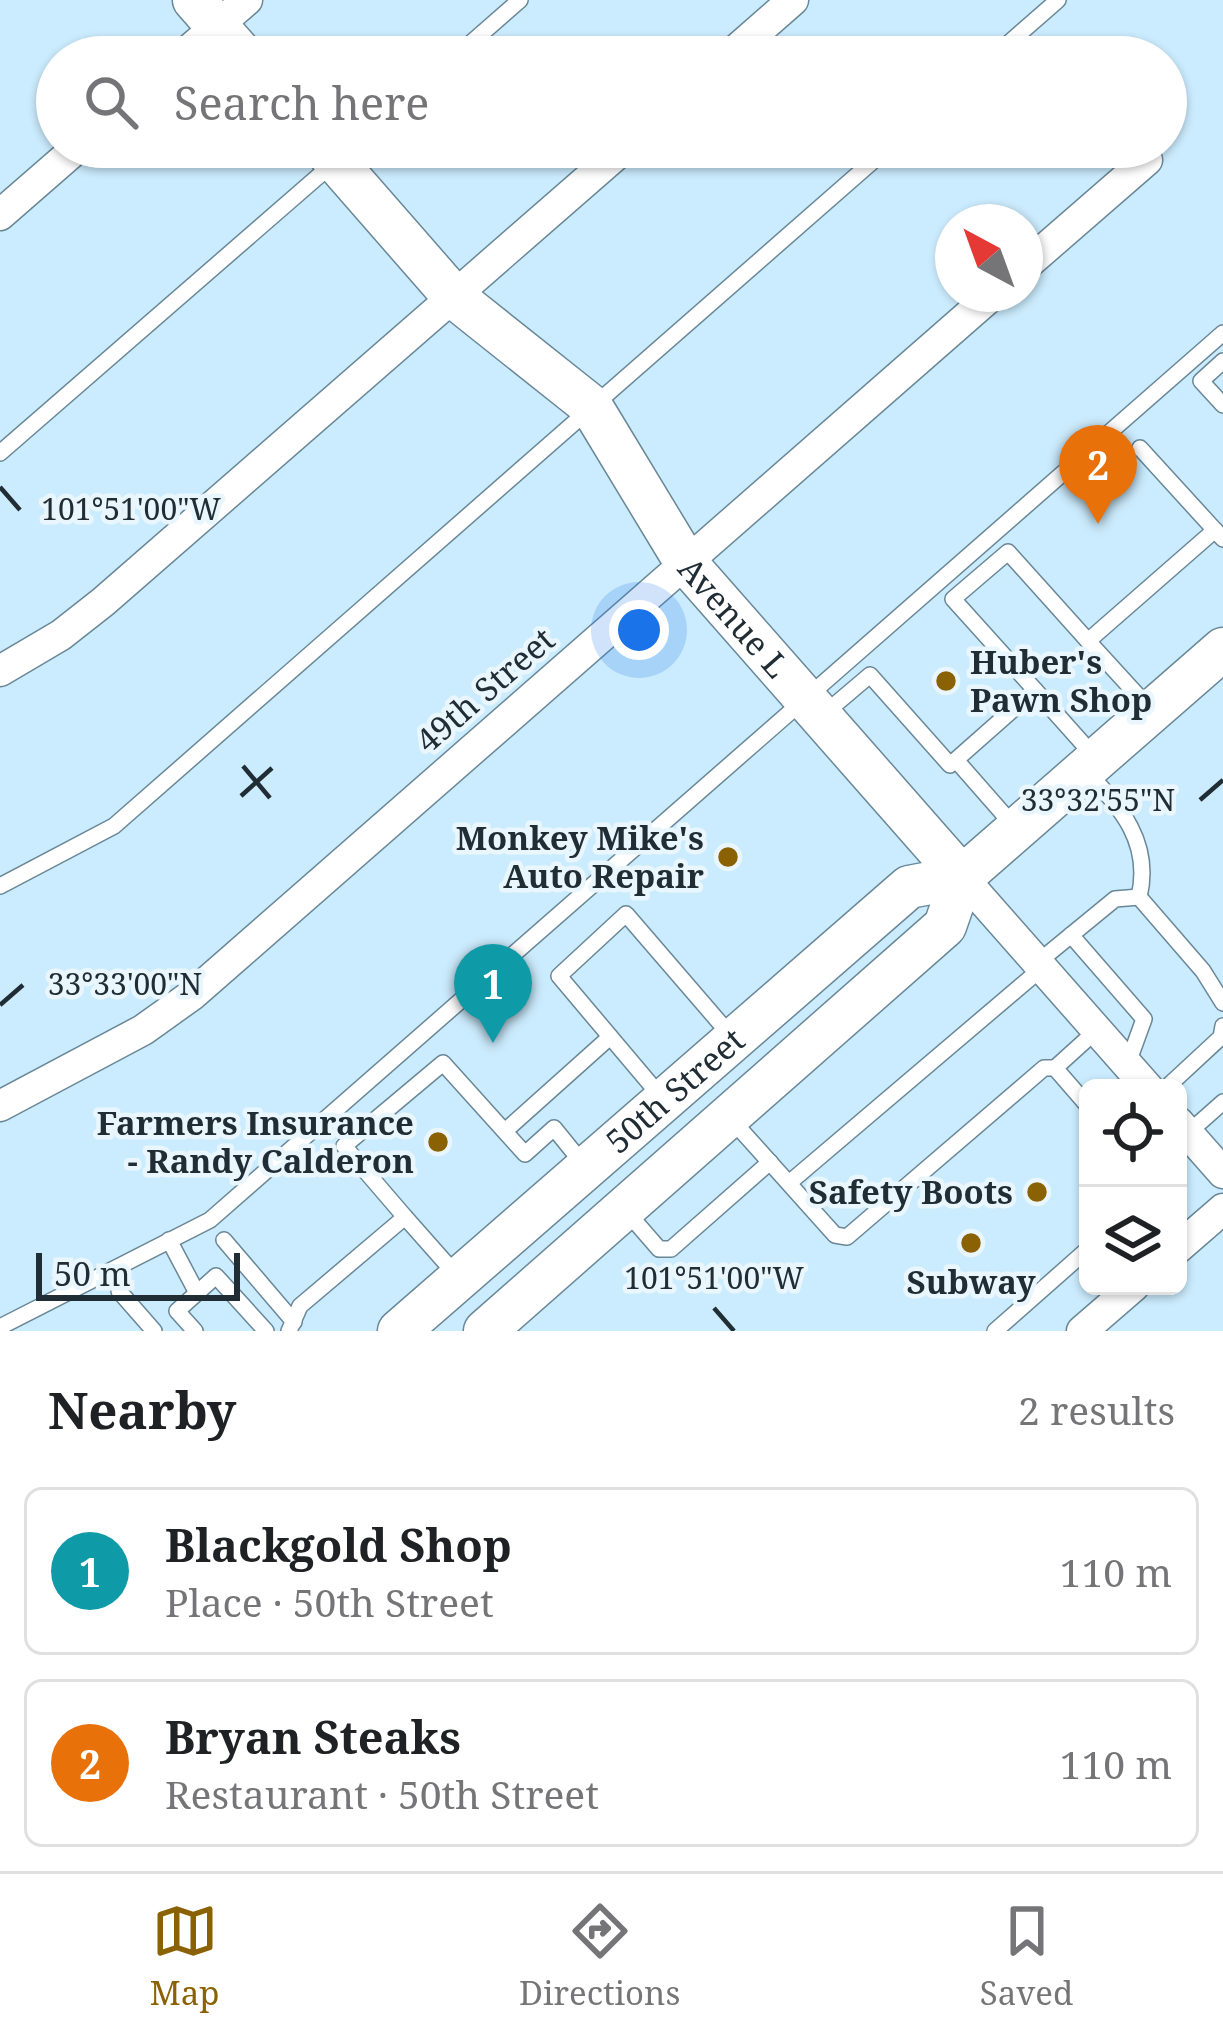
<!DOCTYPE html>
<meta charset="utf-8">
<style>
:root{--surface:#fff;--page:#f6f6f6;--text:#202124;--muted:#757577;--line:#e0e0e0;--accent:#8b6203}
body{margin:0;font-family:"Noto Serif",serif;background:var(--page);color:var(--text)}
.controls{position:absolute;right:36px;bottom:36px;display:grid;overflow:hidden;border-radius:18px;box-shadow:0 3px 9px #0004}
.controls button{width:108px;height:108px;display:grid;place-items:center;padding:0;border:0;border-bottom:3px solid var(--line);background:var(--surface);color:var(--text);font:60px sans-serif}
.compass{position:absolute;left:935px;top:204px;width:108px;height:108px;border-radius:50%;background:var(--surface);box-shadow:0 3px 9px #0004;rotate:319deg}
.scale{position:absolute;left:36px;bottom:30px;width:204px;box-sizing:border-box;padding-left:12px;border:6px solid #212d34;border-top:0;font-size:33px;line-height:42px;white-space:nowrap;color:#212d34;-webkit-text-stroke:9px #e9f6fd;paint-order:stroke}
.you{position:absolute;left:639px;top:630px;width:42px;height:42px;margin:-30px;border:9px solid #fff;border-radius:50%;background:#1a73e8;box-shadow:0 0 0 18px #1a73e833}
.badge{display:grid;place-items:center;width:78px;height:78px;border-radius:50%;background:var(--accent);color:#fff;font-size:39px;font-weight:700}
.pin{position:absolute;translate:-50% -99px;filter:drop-shadow(0 3px 6px #0008)}
.pin::after{content:'';position:absolute;top:63px;width:42px;height:36px;background:inherit;clip-path:polygon(0 0,100% 0,50% 100%)}
.list{margin:0;padding:0;list-style:none}
h2{display:flex;justify-content:space-between;align-items:center;height:156px;margin:0;padding:0 48px;font-size:51px}
h2 small{font-size:39px;font-weight:400;color:var(--muted)}
.list li{display:grid;grid-template-columns:78px 1fr auto;gap:36px;align-items:center;box-sizing:border-box;height:168px;margin:0 24px 24px;padding:0 24px;border:3px solid var(--line);border-radius:18px}
.list b{display:block;font-size:45px;white-space:nowrap}
.list p{margin:0;font-size:39px;white-space:nowrap;color:var(--muted)}
.list em{font-size:39px;font-style:normal;color:var(--muted)}
.icon{flex:none;width:66px;height:66px;fill:none;stroke:currentColor;stroke-width:2;stroke-linecap:round;stroke-linejoin:round}
.map{position:relative;flex:none;width:1223px;height:1331px;overflow:hidden}
.search{position:absolute;background:var(--surface);box-shadow:0 3px 9px #0004;left:36px;right:36px;top:36px;height:132px;display:flex;align-items:center;gap:30px;box-sizing:border-box;padding:0 42px;border-radius:66px;color:var(--muted);font-size:45px}
.sheet{height:540px;background:var(--surface)}
nav{display:flex;justify-content:space-around;align-items:center;box-sizing:border-box;height:168px;border-top:3px solid var(--line);background:var(--surface);font-size:33px;color:var(--muted)}
nav a{display:grid;justify-items:center;gap:6px}
nav .on{color:var(--accent)}
.map>svg:first-child{display:block}
</style>
<div class="map">
<svg width="1223" height="1331" viewBox="0 0 1223 1331">
<rect width="100%" height="100%" fill="#cbecfe"/>
<g fill="none" stroke-linecap="round" stroke-linejoin="round">
<g stroke="#698797" stroke-width="18">
<g id="lane">
<path d="M455 57 520 0"/>
<path d="M993 57 1058 0"/>
<path d="M1223 361 1201 381 1223 405"/>
<path d="M1140 448 1223 539"/>
<path d="M0 453 352 147"/>
<path d="M1088 641 1151 710"/>
<path d="M1035 690 1093 755"/>
<path d="M824 714 870 675 950 765 1035 690 953 599 1008 552 1088 641 1215 530"/>
<path d="M956 760 1013 825"/>
<path d="M1085 770C1121 807 1152 843 1139 897"/>
<path d="M0 886 114 826 889 147"/>
<path d="M1139 897 1203 971 1223 1003"/>
<path d="M1071 935 1144 1019 1128 1063"/>
<path d="M1037 963 1115 899 1139 897"/>
<path d="M1055 1068 1097 1030"/>
<path d="M1166 1088 1221 1037 1223 1026"/>
<path d="M662 1098 559 976 626 914 732 1037"/>
<path d="M731 1119 835 1235 847 1237 1044 1068H1055L1088 1106"/>
<path d="M505 1131 610 1037"/>
<path d="M1188 1133 1223 1102"/>
<path d="M789 1183 1042 968"/>
<path d="M626 1211 659 1249H671L770 1162"/>
<path d="M405 1217 459 1278"/>
<path d="M169 1240 197 1293"/>
<path d="M224 1240 294 1322"/>
<path d="M119 1291 154 1331"/>
<path d="M0 1327 210 1220 1223 333"/>
<path d="M195 1331 177 1311 216 1276 266 1331"/>
<path d="M289 1331 300 1306 405 1217 344 1146 443 1063 525 1154 554 1128 584 1165"/>
<path d="M995 1331 1088 1249"/>
</g>
</g>
<g stroke="#698797" stroke-width="33">
<g id="street">
<path d="M181 57 247 0"/>
<path d="M728 57 793 0"/>
<path d="M0 215 78 147"/>
<path d="M1025 266 1147 160"/>
<path d="M0 671 61 635 103 602 625 147"/>
<path d="M962 877 1148 1088"/>
<path d="M0 1106 143 1030 192 995 993 294"/>
<path d="M1178 1122 1223 1173"/>
<path d="M1178 1248 1223 1209"/>
<path d="M1082 1331 1134 1286"/>
</g>
</g>
<g stroke="#698797" stroke-width="45">
<g id="secondary">
<path d="M194 0 244 57"/>
<path id="s1" d="M323 147 454 297 591 406 686 563 962 877"/>
<path id="s2" d="M399 1331 909 887 962 877"/>
<path d="M485 1331 945 926 962 877 1223 649"/>
</g>
</g>
<use href="#lane" stroke="#fff" stroke-width="15"/>
<use href="#street" stroke="#fff" stroke-width="30"/>
<use href="#secondary" stroke="#fff" stroke-width="42"/>
</g>
<path fill="none" stroke="#212d34" stroke-width="4.5" d="M0 487 20 510M243 766 270 798M241 796 272 768M1200 800 1223 780M0 1005 23 985M714 1308 734 1331"/>
<g fill="#8b6203" stroke="#e9f6fd" stroke-width="4.5">
<circle cx="946" cy="681" r="12"/>
<circle cx="728" cy="857" r="12"/>
<circle cx="438" cy="1142" r="12"/>
<circle cx="1037" cy="1192" r="12"/>
<circle cx="971" cy="1243" r="12"/>
</g>
<g text-anchor="middle" stroke-width="9" stroke-linejoin="round" paint-order="stroke">
<g font-size="33" fill="#212d34" stroke="#e9f6fd">
<text dy="12" stroke="none"><textPath href="#s1" startOffset="630">Avenue L</textPath></text>
<text transform="translate(485 690) rotate(-41)" y="12">49th Street</text>
<text dy="12" stroke="none"><textPath href="#s2" startOffset="366">50th Street</textPath></text>
</g>
<g font-size="33" font-weight="bold" fill="#212d34" stroke="#e9f6fd" text-anchor="end">
<text x="970" y="674" text-anchor="start">Huber's<tspan x="970" dy="38">Pawn Shop</tspan></text>
<text x="704" y="850">Monkey Mike's<tspan x="704" dy="38">Auto Repair</tspan></text>
<text x="414" y="1135">Farmers Insurance<tspan x="414" dy="38">- Randy Calderon</tspan></text>
<text x="1013" y="1204">Safety Boots</text>
<text x="971" y="1294" text-anchor="middle">Subway</text>
</g>
</g>
<g font-size="30" text-anchor="middle" fill="#212d34" stroke="#e9f6fd" stroke-width="9" stroke-linejoin="round" paint-order="stroke">
<text x="131" y="520">101°51'00"W</text>
<text x="1098" y="811">33°32'55"N</text>
<text x="125" y="995">33°33'00"N</text>
<text x="714" y="1289">101°51'00"W</text>
</g>
</svg>
<div class="controls">
<button><svg class="icon" aria-label="locate" viewBox="0 0 24 24"><circle cx="12" cy="12" r="6"/><path d="M12 2v4M12 18v4M2 12h4M18 12h4"/></svg></button>
<button><svg class="icon" aria-label="layers" viewBox="0 0 24 24"><path d="M12 4l9 5-9 5-9-5zM3 14l9 5 9-5"/></svg></button>
</div>
<svg class="compass" viewBox="-18 -18 36 36"><path d="M0-13l5 13h-10z" fill="#e53935"/><path d="M0 13l5-13h-10z" fill="#757577"/></svg>
<div class="scale">50 m</div>
<div class="you"></div>
<div class="pin badge" style="left:493px;top:1043px;background:#0f9aa8">1</div>
<div class="pin badge" style="left:1098px;top:524px;background:#e8710a">2</div>
<div class="search"><svg class="icon" aria-label="search" viewBox="0 0 24 24"><circle cx="10" cy="10" r="6"/><path d="M15 15l6 6"/></svg>Search here</div>
</div>
<section class="sheet">
<h2>Nearby<small>2 results</small></h2>
<ul class="list">
<li><span class="badge" style="background:#0f9aa8">1</span><div><b>Blackgold Shop</b><p>Place · 50th Street</p></div><em>110 m</em></li>
<li><span class="badge" style="background:#e8710a">2</span><div><b>Bryan Steaks</b><p>Restaurant · 50th Street</p></div><em>110 m</em></li>
</ul>
</section>
<nav>
<a class="on"><svg class="icon" aria-label="map" viewBox="0 0 24 24"><path d="M3 6l6-2 6 2 6-2v14l-6 2-6-2-6 2zM9 4v14M15 6v14"/></svg>Map</a>
<a><svg class="icon" aria-label="directions" viewBox="0 0 24 24"><path d="M12 3l9 9-9 9-9-9zM9 14v-3h6M13 9l2 2-2 2"/></svg>Directions</a>
<a><svg class="icon" aria-label="saved" viewBox="0 0 24 24"><path d="M7 4h10v16l-5-4-5 4z"/></svg>Saved</a>
</nav>
